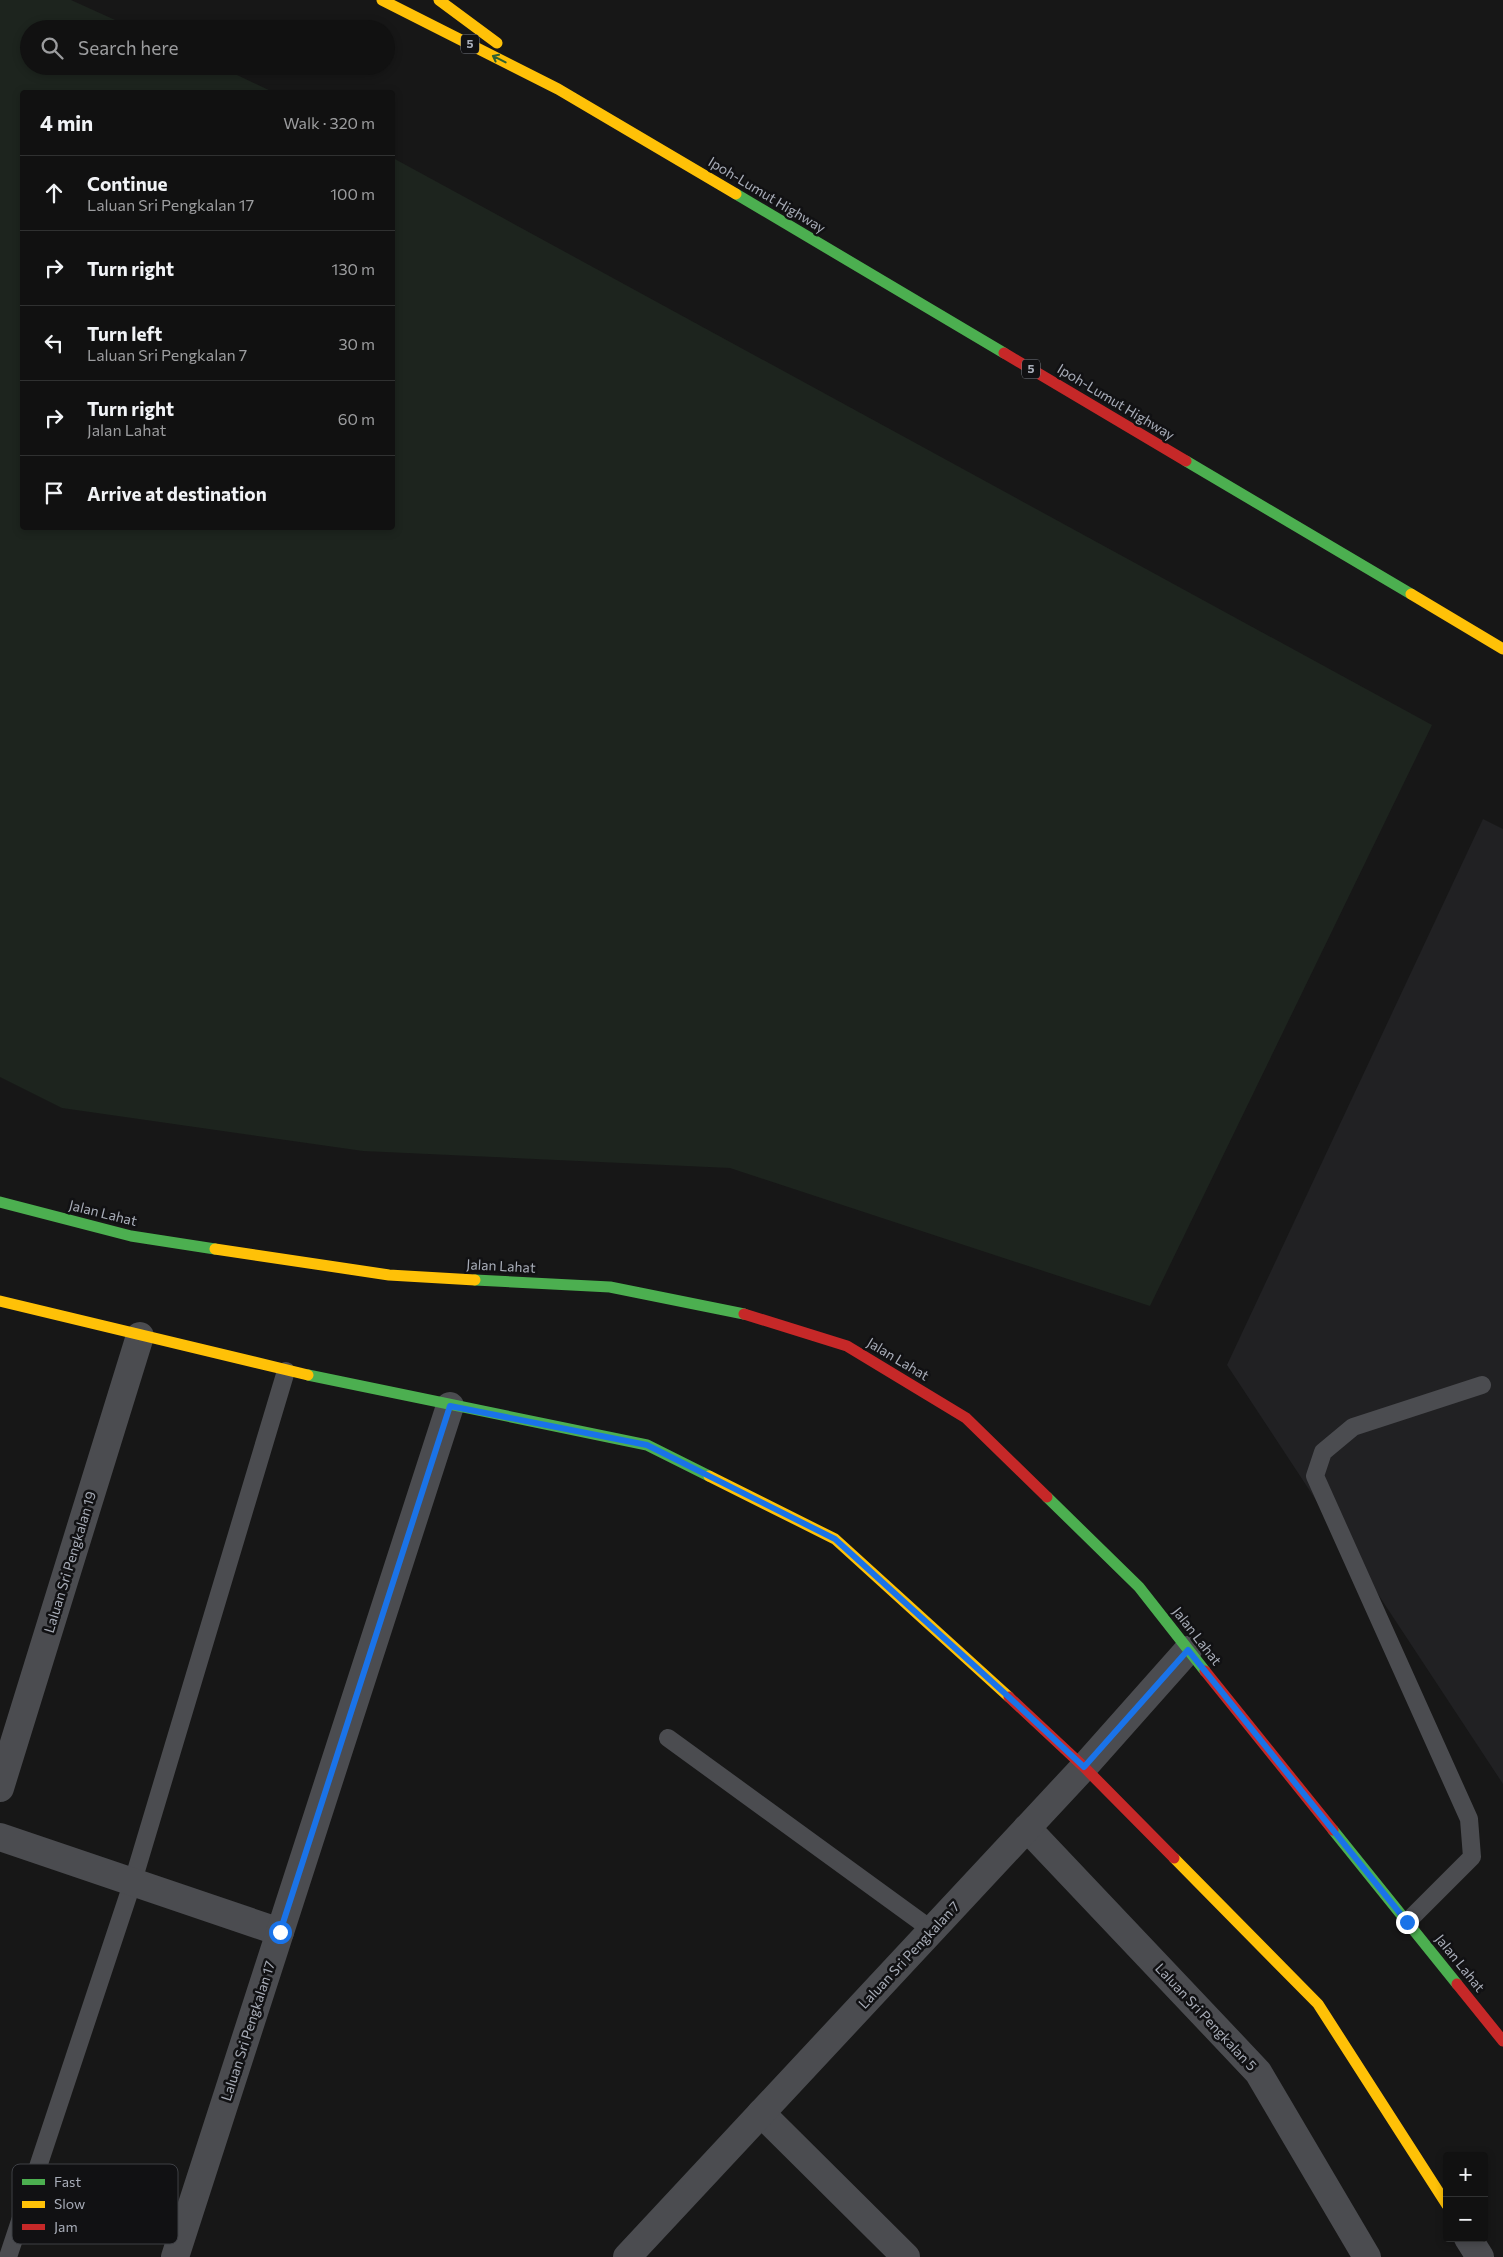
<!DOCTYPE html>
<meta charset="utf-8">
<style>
:root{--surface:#111;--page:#1e1f1f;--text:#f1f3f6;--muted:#9c9d9f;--line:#303131}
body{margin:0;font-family:Commissioner,sans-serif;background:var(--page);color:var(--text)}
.controls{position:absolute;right:15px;bottom:15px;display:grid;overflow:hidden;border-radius:5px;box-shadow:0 2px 8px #0003}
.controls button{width:45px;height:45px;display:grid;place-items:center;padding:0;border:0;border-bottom:1px solid var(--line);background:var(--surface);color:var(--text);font:25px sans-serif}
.stop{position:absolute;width:15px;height:15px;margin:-11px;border:4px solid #1a73e8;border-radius:50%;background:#fff}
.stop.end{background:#1a73e8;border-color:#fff;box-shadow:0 1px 5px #0008}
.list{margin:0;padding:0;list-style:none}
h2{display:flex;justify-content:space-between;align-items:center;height:65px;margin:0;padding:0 20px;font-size:21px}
h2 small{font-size:16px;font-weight:400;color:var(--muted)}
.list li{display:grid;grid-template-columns:32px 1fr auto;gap:15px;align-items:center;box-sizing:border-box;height:75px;padding:0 20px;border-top:1px solid var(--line)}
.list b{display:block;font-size:19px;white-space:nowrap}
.list p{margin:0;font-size:16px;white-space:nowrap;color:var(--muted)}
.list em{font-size:16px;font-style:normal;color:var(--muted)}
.icon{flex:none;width:28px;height:28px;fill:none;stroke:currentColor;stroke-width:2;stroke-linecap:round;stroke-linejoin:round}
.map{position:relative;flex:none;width:1503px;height:2257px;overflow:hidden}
.search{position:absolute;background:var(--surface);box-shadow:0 2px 8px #0003;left:20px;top:20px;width:375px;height:55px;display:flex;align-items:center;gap:12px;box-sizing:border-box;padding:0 18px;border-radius:28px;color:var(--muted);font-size:19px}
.panel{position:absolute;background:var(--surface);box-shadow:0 2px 8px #0003;left:20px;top:90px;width:375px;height:440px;border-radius:5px}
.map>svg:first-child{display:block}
</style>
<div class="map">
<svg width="1503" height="2257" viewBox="0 0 1503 2257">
<rect width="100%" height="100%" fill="#171717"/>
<path fill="#212123" d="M1483 819 1503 829V1784L1227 1365Z"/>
<path fill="#1d241e" d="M0 0H71L135 29H29V66H218L273 92H22V528H392L393 158 1432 725 1150 1306 730 1168 363 1151 62 1108 0 1077Z"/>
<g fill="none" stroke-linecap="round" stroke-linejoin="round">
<g stroke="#4b4c50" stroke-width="18">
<path d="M668 1738 932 1930"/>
<path d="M1407 1922 1472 1857 1469 1819 1315 1476 1323 1452 1353 1427 1482 1385"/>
<path d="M8 2257 133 1881 286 1371"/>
</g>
<g stroke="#4b4c50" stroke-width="28">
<path d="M0 1788 140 1336"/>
<path d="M1027 1828 1258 2072 1367 2257"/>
<path d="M0 1837 280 1932"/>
<path d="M761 2113 906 2257"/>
<path d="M1468 2238 1480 2257"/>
<path d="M175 2257 450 1406"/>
<path d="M627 2257 1084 1767 1188 1650"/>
</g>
<g stroke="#4caf50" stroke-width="11">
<path d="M736 194 1004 353"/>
<path d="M1186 461 1411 594"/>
<path d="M0 1202 131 1236 215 1249"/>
<path d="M475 1280 610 1287 744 1314"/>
<path d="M308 1375 647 1445 709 1476"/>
<path d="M1047 1497 1139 1587 1205 1671"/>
<path d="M1333 1830 1457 1984"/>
</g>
<g stroke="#ffc107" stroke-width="11">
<path d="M382 0 558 89 736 194"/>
<path d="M439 0 497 43"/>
<path d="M1411 594 1503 649"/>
<path d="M215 1249 389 1275 475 1280"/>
<path d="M0 1301 308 1375"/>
<path d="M709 1476 835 1539 1009 1697"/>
<path d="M1174 1858 1318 2004 1447 2205"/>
</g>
<g stroke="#c62828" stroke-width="11">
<path d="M1004 353 1186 461"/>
<path d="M744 1314 847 1346 966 1418 1047 1497"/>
<path d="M1205 1671 1333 1830"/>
<path d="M1009 1697 1084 1767 1174 1858"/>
<path d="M1457 1984 1503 2041"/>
</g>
</g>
<defs><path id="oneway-shaft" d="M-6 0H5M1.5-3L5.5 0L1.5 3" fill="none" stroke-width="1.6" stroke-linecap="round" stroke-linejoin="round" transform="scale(1.25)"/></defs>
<use stroke="#2e6032" href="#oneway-shaft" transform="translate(499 59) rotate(-153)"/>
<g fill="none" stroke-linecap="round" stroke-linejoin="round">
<path stroke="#1a73e8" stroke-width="6" d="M280 1932 450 1406 647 1445 835 1539 1011 1699 1084 1767 1188 1650 1407 1922"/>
</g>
<g text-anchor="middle" stroke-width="5" stroke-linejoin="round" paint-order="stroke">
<g fill="#111113" stroke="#7b7e86" stroke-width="1">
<rect x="461" y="34.5" width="18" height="19" rx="4"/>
<rect x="1022" y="359.5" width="18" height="19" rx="4"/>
</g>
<g font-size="12" font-weight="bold" fill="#a8adb8">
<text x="470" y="48">5</text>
<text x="1031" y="373">5</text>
</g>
<g font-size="14" fill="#a8adb8" stroke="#111113">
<text transform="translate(767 195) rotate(31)" y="5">Ipoh-Lumut Highway</text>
<text transform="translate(1116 402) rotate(31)" y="5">Ipoh-Lumut Highway</text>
<text transform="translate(103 1213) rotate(14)" y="5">Jalan Lahat</text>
<text transform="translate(501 1266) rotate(3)" y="5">Jalan Lahat</text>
<text transform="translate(898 1359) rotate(31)" y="5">Jalan Lahat</text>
<text transform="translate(70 1562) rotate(-73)" y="5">Laluan Sri Pengkalan 19</text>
<text transform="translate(1197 1636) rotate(52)" y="5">Jalan Lahat</text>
<text transform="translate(909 1955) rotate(-47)" y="5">Laluan Sri Pengkalan 7</text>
<text transform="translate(1460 1963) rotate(51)" y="5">Jalan Lahat</text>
<text transform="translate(1206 2017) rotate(47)" y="5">Laluan Sri Pengkalan 5</text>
<text transform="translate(248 2031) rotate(-72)" y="5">Laluan Sri Pengkalan 17</text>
</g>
</g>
<rect x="12" y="2164" width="166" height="80" rx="8" fill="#111113" stroke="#3e4045" stroke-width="1"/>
<rect x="22" y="2179" width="23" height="6" fill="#4caf50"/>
<rect x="22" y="2201" width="23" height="7" fill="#ffc107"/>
<rect x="22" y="2224" width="23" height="6" fill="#c62828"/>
<g font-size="14" fill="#a8adb8">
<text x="54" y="2187">Fast</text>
<text x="54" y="2209">Slow</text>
<text x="54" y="2232">Jam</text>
</g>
</svg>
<div class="controls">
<button>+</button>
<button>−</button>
</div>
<div class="stop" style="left:280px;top:1932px"></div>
<div class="stop end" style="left:1407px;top:1922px"></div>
<div class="search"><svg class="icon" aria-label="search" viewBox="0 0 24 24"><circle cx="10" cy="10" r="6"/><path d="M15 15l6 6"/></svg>Search here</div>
<section class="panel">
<h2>4 min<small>Walk · 320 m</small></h2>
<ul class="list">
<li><svg class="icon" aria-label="ahead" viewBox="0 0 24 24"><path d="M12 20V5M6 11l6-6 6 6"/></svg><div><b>Continue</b><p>Laluan Sri Pengkalan 17</p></div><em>100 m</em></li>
<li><svg class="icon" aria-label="right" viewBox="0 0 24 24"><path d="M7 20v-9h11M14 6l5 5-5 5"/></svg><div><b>Turn right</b></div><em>130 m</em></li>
<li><svg class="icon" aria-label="left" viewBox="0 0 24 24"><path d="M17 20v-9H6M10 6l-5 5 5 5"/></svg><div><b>Turn left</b><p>Laluan Sri Pengkalan 7</p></div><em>30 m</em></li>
<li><svg class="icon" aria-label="right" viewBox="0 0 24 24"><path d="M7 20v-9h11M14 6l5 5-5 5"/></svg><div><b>Turn right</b><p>Jalan Lahat</p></div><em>60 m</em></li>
<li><svg class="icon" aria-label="arrive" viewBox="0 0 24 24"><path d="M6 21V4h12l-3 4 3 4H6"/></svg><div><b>Arrive at destination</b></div></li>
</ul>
</section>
</div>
